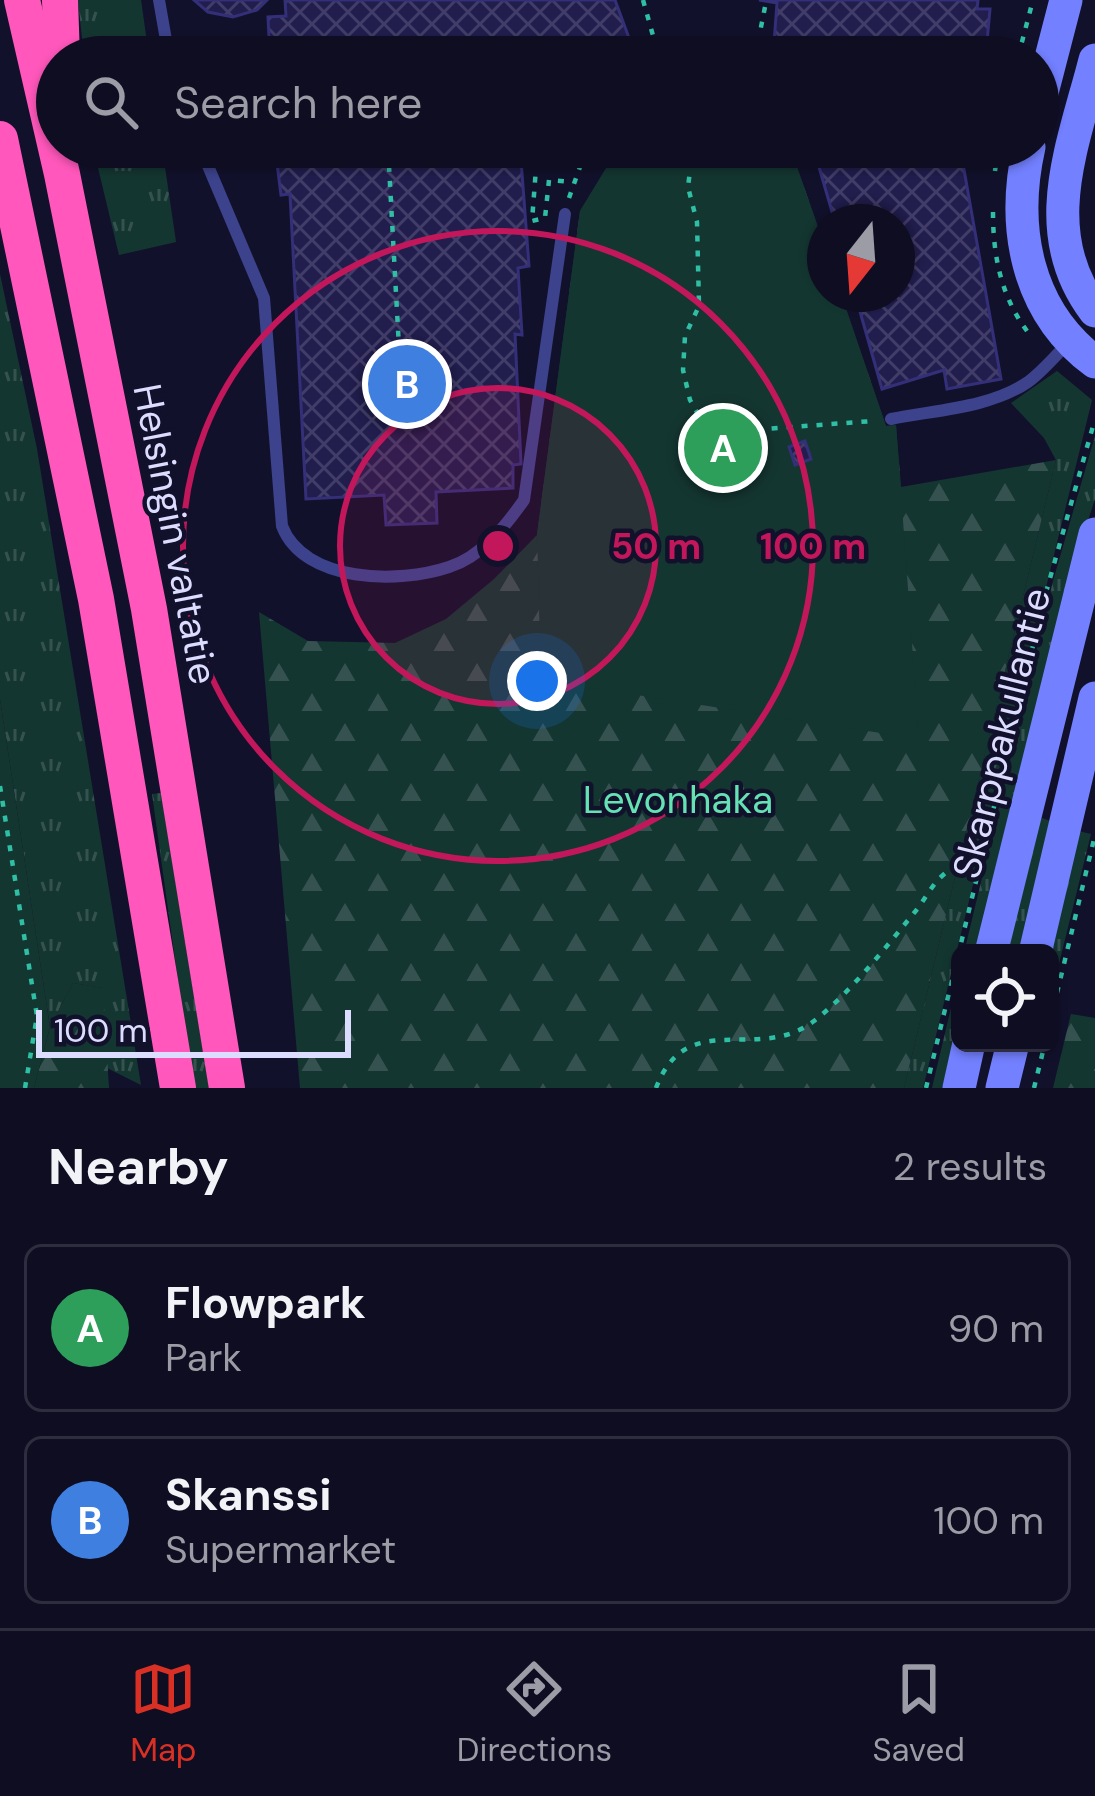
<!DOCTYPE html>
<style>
:root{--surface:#0e0d21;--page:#17162a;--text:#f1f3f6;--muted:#9b9ca5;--line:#2e2d3f;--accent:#d93025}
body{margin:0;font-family:"DM Sans",sans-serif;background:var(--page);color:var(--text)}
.controls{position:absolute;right:36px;bottom:36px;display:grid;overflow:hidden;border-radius:18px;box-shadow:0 3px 9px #0004}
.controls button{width:108px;height:108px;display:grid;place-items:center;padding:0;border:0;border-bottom:3px solid var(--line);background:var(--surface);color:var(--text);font:60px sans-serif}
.compass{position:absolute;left:807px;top:204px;width:108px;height:108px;border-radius:50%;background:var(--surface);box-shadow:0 3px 9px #0004;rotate:197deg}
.scale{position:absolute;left:36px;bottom:30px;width:315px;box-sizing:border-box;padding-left:12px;border:6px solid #dcdcff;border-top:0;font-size:33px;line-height:42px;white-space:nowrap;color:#dcdcff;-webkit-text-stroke:9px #12112c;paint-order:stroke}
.you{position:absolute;left:537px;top:681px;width:42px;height:42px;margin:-30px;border:9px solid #fff;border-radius:50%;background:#1a73e8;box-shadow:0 0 0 18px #1a73e833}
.badge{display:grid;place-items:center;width:78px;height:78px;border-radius:50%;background:var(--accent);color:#fff;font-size:39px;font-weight:700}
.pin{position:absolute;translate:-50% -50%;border:6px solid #fff;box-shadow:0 3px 12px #0006}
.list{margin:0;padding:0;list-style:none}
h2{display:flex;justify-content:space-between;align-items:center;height:156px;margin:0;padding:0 48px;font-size:51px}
h2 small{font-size:39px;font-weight:400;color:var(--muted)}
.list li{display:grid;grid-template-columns:78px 1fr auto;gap:36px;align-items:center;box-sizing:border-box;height:168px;margin:0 24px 24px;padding:0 24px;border:3px solid var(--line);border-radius:18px}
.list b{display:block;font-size:45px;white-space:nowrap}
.list p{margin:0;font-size:39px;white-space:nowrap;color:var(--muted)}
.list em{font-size:39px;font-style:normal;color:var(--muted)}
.icon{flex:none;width:66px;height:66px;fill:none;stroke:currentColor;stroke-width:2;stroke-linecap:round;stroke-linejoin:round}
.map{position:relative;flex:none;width:1095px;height:1088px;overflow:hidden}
.search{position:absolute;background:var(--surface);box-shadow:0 3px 9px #0004;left:36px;right:36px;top:36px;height:132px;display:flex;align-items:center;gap:30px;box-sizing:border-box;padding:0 42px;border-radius:66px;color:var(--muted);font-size:45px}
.sheet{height:540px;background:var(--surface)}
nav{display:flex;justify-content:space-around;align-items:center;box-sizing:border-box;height:168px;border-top:3px solid var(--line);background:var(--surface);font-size:33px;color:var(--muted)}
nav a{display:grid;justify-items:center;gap:6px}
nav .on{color:var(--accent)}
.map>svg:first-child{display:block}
</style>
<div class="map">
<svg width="1095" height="1088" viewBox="0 0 1095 1088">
<defs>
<pattern id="grass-tufts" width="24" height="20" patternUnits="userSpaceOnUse" patternTransform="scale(3)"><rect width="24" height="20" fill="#143631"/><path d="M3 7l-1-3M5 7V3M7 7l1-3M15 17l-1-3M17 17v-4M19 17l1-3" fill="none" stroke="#365250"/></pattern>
<pattern id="forest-firs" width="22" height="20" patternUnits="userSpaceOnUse" patternTransform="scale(3)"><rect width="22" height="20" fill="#143631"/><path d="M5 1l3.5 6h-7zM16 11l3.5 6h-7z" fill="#365250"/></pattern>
<pattern id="building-cross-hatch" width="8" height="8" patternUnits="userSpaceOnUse" patternTransform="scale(3)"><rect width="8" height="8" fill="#211d4d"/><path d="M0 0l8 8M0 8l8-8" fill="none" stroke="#413d68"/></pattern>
</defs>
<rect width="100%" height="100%" fill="#12112c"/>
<g fill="url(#grass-tufts)">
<path d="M78 0H141L149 57H84Z"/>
<path d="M93 147H162L176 242 119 255Z"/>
<path d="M0 274 37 449 141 1085 107 1068 102 988 73 983 50 1027 0 699Z"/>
<path d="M1057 371 1092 400 923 1088H904L1056 460 1044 438 1011 403Z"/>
<path d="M1095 436V499L1074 563 979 953H964L1053 581Z"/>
<path d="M161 793 209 1088H193L152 794Z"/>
<path d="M1042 818 1053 822 1022 953H1002L1033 833Z"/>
<path d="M1074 830 1091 834 1050 1000V953Z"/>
<path d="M960 970V1033L947 1088H932Z"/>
</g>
<g fill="url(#forest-firs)">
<path d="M619 147H790L825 247V294H841L886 426 896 425 901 487 1056 460 904 1088H300L259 612 308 641 395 643 446 619 494 579 537 535 580 211Z"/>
<path d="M73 983 103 988 109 1088H34L50 1027Z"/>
<path d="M1071 1014 1095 1018V1088H1053Z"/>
</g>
<g fill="#143631">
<path d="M619 147H790L825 247V294H841L886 426 896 425 919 739 541 680 537 534 580 211Z"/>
<path d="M0 699 50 1027 34 1088H0Z"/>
</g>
<g fill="url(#building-cross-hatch)" stroke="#342f79" stroke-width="3">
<path d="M194 0H267L257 10 233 17 208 12Z"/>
<path d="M285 0H615L636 57H270L268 17 286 16Z"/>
<path d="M759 0H978L977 9H990L987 42 975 41 974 57H773L777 3Z"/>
<path d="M275 147H520L529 266 518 268 522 335 515 334 521 464 513 465V488L436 492 437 523 386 525 384 495 306 499 290 194 281 195Z"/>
<path d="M898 147H960L1001 379 947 389 944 370 882 389 855 294H897V222H835L819 167Z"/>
<path d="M725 435 739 465 724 472 710 443Z"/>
<path d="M805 441 811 459 795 465 789 447Z"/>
</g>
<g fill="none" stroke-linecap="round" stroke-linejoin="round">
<g stroke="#2fbfa5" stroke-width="4.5" stroke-dasharray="6 9" stroke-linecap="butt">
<path d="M643 0 659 57"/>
<path d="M644 57 655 47 681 57"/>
<path d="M755 57 766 2"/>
<path d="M1018 57 1033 0"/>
<path d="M532 147 536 168 532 221 545 218 549 180 573 182"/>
<path d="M693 147 688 187 697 222 699 306 685 336 683 370 690 400 709 433 732 427 764 429 873 421"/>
<path d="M805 147 810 161 858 147"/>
<path d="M521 154 573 147"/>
<path d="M389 166 401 384"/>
<path d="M995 171 998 147"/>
<path d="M569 198 587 147"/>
<path d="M993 212C993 256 1001 296 1027 331"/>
<path d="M0 786 37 1016 25 1088"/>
<path d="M1050 1022 1095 835"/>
<path d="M656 1088C687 1006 758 1064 814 1021 849 994 886 947 914 913 924 901 931 886 942 876 954 865 966 858 983 856"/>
<path d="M926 1088 1045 596 1095 419"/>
<path d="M1034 1088 1045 1043"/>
</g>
<g stroke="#3c428b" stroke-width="12">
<path d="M159 0 169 57"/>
<path d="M200 147 264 298 282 526C304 583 399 584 449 567 481 557 505 527 524 500L565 214"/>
<path d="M891 419C935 410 990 408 1028 382 1043 371 1056 355 1069 342"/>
</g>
<g stroke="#7380ff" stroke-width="33">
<path d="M1095 60C1073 146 1035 232 1095 311"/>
<path d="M1038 108 1066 0"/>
<path d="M1029 147C1011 227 1026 311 1095 362"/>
<path d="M991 953 1095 534"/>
<path d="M1035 953 1095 698"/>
<path d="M959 1088 969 1043"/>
<path d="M1002 1088 1013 1043"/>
</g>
<g stroke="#ff57bb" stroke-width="36">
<path d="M22 0 62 174 149 609 227 1088"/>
<path d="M60 0 62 57"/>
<path d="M0 139 96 599 178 1088"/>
</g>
</g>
<circle cx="498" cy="546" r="158" fill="#c2185b" fill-opacity=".12"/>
<g fill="none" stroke="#c2185b" stroke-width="6">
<circle cx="498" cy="546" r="158"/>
<circle cx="498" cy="546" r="315"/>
</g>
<g text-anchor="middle" stroke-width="9" stroke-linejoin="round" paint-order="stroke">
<g font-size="39" fill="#dcdcff" stroke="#12112c">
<text transform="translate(176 534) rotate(79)" y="14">Helsingin valtatie</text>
<text transform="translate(1001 733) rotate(-76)" y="14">Skarppakullantie</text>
</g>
<g font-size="39" fill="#64e2b4" stroke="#12112c">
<text x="678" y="813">Levonhaka</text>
</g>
</g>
<circle cx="498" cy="546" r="18" fill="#c2185b" stroke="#12112c" stroke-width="6"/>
<g font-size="36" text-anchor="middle" font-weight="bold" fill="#c2185b" stroke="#12112c" stroke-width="9" stroke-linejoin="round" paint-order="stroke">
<text x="656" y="559">50 m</text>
<text x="813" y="559">100 m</text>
</g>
</svg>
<div class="controls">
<button><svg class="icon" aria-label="locate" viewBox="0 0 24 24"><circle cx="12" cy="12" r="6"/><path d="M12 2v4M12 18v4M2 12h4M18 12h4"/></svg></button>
</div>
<svg class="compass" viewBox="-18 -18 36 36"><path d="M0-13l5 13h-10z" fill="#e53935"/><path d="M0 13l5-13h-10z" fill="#9b9ca5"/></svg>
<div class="scale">100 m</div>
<div class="you"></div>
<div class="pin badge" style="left:723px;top:448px;background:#2e9e5b">A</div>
<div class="pin badge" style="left:407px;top:384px;background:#3f7fe0">B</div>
<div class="search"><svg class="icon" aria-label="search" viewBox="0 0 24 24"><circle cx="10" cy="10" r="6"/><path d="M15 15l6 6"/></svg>Search here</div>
</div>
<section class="sheet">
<h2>Nearby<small>2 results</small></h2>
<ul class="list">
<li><span class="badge" style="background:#2e9e5b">A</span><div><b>Flowpark</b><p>Park</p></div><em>90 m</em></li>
<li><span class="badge" style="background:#3f7fe0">B</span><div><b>Skanssi</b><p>Supermarket</p></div><em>100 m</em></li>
</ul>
</section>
<nav>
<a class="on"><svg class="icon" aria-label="map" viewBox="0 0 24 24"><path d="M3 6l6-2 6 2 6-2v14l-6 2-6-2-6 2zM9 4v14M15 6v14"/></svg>Map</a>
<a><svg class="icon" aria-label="directions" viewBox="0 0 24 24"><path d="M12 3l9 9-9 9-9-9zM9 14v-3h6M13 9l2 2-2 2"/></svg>Directions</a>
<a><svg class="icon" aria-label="saved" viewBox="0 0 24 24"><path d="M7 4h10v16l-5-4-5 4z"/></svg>Saved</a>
</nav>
